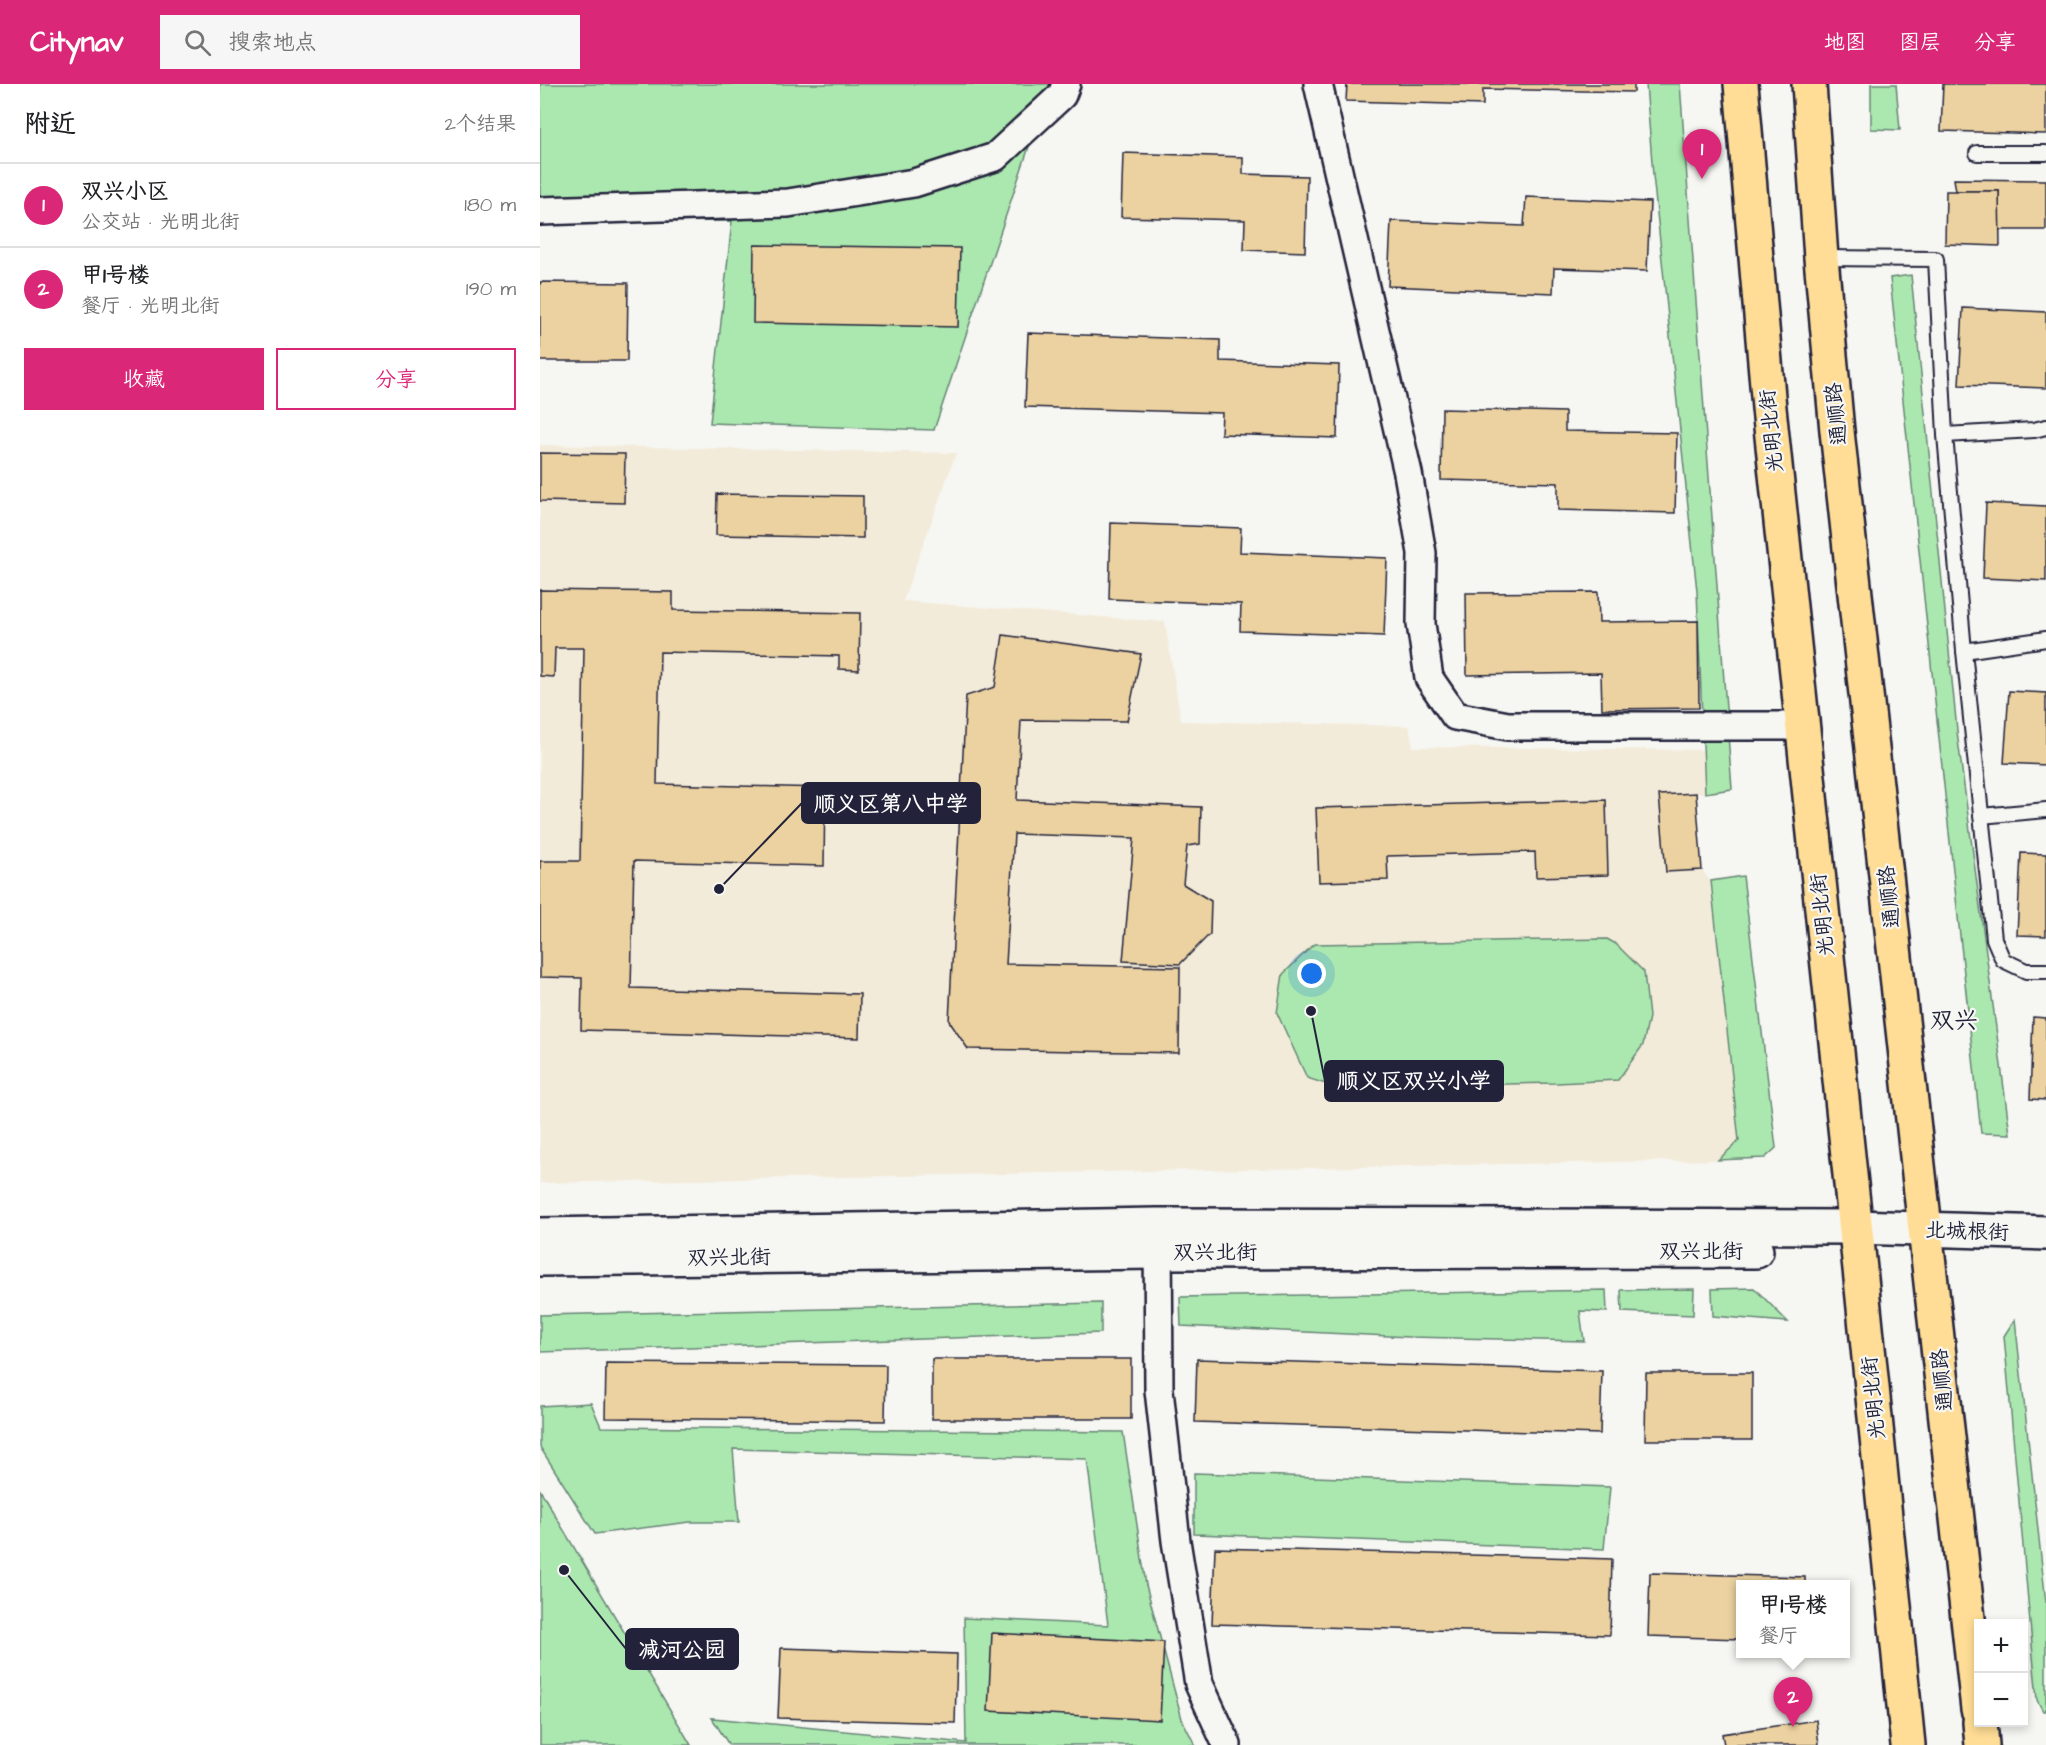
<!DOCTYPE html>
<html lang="zh">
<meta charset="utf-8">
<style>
:root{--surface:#fff;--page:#f6f6f6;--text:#202124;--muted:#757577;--line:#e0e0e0;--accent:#db2777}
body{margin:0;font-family:"Architects Daughter","LXGW WenKai TC",sans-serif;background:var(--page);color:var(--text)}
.controls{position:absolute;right:18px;bottom:18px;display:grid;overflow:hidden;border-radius:0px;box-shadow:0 3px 9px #0003}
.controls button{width:54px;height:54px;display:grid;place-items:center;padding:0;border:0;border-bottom:2px solid var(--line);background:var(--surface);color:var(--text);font:30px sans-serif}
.you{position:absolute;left:772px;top:890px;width:21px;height:21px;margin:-15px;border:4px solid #fff;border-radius:50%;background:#1a73e8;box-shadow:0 0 0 9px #1a73e833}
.badge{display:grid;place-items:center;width:39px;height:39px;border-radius:50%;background:var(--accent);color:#fff;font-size:20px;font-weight:700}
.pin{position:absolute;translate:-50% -50px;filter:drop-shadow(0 2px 3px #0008)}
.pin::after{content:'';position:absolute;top:32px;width:21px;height:18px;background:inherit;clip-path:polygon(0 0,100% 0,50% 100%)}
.popup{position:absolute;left:1196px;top:1496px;width:114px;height:78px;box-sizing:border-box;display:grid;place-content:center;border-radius:0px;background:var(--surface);filter:drop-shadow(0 2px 4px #0005);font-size:20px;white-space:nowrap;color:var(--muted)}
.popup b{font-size:22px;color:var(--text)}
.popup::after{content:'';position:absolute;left:50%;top:100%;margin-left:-12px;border:12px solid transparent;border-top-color:var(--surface)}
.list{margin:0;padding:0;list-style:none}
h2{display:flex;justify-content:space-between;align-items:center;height:78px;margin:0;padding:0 24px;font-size:26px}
h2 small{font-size:20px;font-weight:400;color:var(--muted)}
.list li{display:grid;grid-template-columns:39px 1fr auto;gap:18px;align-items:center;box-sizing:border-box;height:84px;padding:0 24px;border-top:2px solid var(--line)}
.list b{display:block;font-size:22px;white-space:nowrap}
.list p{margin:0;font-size:20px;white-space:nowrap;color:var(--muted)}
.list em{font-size:20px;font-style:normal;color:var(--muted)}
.actions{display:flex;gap:12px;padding:18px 24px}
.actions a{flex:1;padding:14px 0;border:2px solid var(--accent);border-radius:0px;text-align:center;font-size:21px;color:var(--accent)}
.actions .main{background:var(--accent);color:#fff}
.icon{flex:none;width:33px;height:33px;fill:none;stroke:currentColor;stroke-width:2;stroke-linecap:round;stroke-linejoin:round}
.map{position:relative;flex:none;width:1506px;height:1661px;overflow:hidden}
header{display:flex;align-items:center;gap:36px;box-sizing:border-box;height:84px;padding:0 30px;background:var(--accent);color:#fff}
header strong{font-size:28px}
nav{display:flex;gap:33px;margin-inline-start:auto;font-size:21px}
.search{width:420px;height:54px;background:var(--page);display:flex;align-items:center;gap:15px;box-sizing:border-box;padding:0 21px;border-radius:0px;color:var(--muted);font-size:22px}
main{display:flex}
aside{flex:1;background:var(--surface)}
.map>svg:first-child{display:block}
</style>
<header>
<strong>Citynav</strong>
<div class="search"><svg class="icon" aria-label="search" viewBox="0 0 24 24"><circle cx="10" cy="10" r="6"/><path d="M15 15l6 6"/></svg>搜索地点</div>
<nav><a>地图</a><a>图层</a><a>分享</a></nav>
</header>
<main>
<aside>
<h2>附近<small>2个结果</small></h2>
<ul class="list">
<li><span class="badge">1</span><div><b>双兴小区</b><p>公交站 · 光明北街</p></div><em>180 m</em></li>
<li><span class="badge">2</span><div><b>甲1号楼</b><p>餐厅 · 光明北街</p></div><em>190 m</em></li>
</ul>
<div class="actions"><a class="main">收藏</a><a>分享</a></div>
</aside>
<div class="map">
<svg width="1506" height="1661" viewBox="0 0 1506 1661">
<rect width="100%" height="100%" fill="#f6f6f2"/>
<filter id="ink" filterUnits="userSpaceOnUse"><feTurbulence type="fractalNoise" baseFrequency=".0167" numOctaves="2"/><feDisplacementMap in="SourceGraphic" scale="12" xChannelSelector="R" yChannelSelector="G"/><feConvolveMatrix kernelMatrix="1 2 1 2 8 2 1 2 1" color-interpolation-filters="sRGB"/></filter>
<g filter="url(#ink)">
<path fill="#f3ebd9" d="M0 361 416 369 363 517 625 538 641 637 869 642 873 663 1163 666 1165 709 1119 711 1126 788 1162 786 1170 797 1199 1057 1178 1076 0 1099Z"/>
<g fill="#abe8af" stroke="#668575" stroke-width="1.5">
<path d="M0 0H510L394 346 170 339 192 137 0 139Z"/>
<path d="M1106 0H1140L1192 705 1165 709 1157 507 1113 91Z"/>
<path d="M1331 0H1356L1360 46 1331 45Z"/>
<path d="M1371 191 1418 656 1470 1050 1441 1049 1350 194Z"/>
<path d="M1203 792 1236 1064 1225 1074 1178 1076 1199 1057 1171 797Z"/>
<path d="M1067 855 1076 860 1104 888 1109 933 1103 961 1078 996 1017 999 795 1003 767 994 737 929 743 890 774 860Z"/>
<path d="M1214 1204 1248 1238 1173 1232 1172 1205Z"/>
<path d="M1154 1205 1153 1231 1082 1228 1081 1206Z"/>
<path d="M1066 1206 1067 1228 1040 1227 1044 1257 870 1253 641 1242 640 1213Z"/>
<path d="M561 1219V1249L0 1268V1231Z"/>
<path d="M1475 1235 1506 1519V1627H1503L1497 1616 1464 1252Z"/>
<path d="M51 1319 61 1343 583 1348 606 1501 642 1635 655 1661H189L172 1634 426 1659 424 1534 568 1541 547 1375 193 1365 199 1438H150L55 1450 0 1363V1322Z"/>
<path d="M654 1389 1070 1403 1064 1465 654 1450Z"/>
<path d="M0 1406 151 1661H0Z"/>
</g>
<g fill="#ebd2a0" stroke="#22223b" stroke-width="1.5">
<path d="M807 0H1094V8L943 5V21L806 17Z"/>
<path d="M1403 0H1506V50L1401 47Z"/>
<path d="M583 69 703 73V90L767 92 765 168 704 166 705 136 581 133Z"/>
<path d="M1414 95 1506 96V146H1459V107H1416Z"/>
<path d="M1406 107H1459L1460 162 1405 160Z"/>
<path d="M986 113 1110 118 1107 187 1014 184 1013 209 848 202 851 137 984 142Z"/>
<path d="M214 161 420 164 418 243 213 239Z"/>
<path d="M0 198 88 199 87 277H0Z"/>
<path d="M1423 224 1506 228V304L1419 301Z"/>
<path d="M488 249 680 256V277L799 281 797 354 681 350 682 329 485 323Z"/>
<path d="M902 325 1025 328V347L1137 349 1135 429 1018 426V399L901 396Z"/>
<path d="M0 369 85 370 84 419 0 417Z"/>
<path d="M177 410 323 412V454L176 451Z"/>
<path d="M1446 419 1506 422V497L1443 494Z"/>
<path d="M571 439 701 444 700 468 847 474 844 552 700 547 701 520 569 515Z"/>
<path d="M0 506 133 508V526L320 529 319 586 299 585V572L120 568 117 700 285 704 284 782 94 777 91 904 320 910 319 954 41 946 42 894 0 893V777H40L44 564H15L14 593 0 592Z"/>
<path d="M1058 508 1059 538 1158 537 1159 624 1062 625 1061 589 927 591 926 509Z"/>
<path d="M463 551 601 570 587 637 481 636 477 716 661 723 660 760 647 762 643 800 671 817 670 850 640 880 583 877 594 754 474 750 466 880 640 883 639 969 428 965 409 937 426 612 455 603Z"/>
<path d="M1469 607 1506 609V681L1464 679Z"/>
<path d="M1156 709 1162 786 1126 788 1119 711Z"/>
<path d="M1066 716 1068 791 996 793 995 768 847 772 848 796 779 798 776 724Z"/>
<path d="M1481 769 1506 770V852L1477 851Z"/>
<path d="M1493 933 1506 934V1016L1490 1015Z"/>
<rect x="392" y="1275" width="199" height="60"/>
<path d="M657 1275 1062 1287 1060 1350 655 1338Z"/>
<path d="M66 1279 346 1281 345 1337 65 1334Z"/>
<path d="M1106 1289H1212V1356H1105Z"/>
<path d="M675 1464 1072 1475 1070 1551 672 1540Z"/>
<path d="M1110 1489 1265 1493V1500H1200V1555L1108 1552Z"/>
<path d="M452 1549 624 1558 620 1636 448 1627Z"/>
<path d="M241 1564 417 1570 415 1639 238 1634Z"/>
<path d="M1276 1636 1279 1661H1184L1182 1650Z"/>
</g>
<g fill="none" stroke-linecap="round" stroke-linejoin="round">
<g stroke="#22223b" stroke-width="18">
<g id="service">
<path d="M1437 69H1506"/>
<path d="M1281 174 1396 175 1405 351 1424 567 1454 855 1463 876 1486 887H1506"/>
<path d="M1405 351 1494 346 1506 343"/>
<path d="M1424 567 1506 555"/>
<path d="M1441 732 1506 726"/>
</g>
</g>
<g stroke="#22223b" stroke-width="32">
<g id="minor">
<path d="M778 0 868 389 882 469 881 540 889 594 915 632 968 642H1262"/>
<path d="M0 127 248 119 374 99 455 73 522 11 526 0"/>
<path d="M618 1149 619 1306 636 1457 659 1600 687 1661"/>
</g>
</g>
<g stroke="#22223b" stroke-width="38">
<g id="tertiary">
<path d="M0 1151 617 1141 1315 1143 1506 1149"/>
<path d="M0 1175 618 1168 1216 1167"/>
</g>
</g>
<g stroke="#22223b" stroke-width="38">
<g id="primary">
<path d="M1201 0 1229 324 1322 1204 1368 1661"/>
<path d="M1269 0 1281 174 1297 347 1438 1625"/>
<path d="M1440 1638 1442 1661"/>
</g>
</g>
<use href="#service" stroke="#f6f6f2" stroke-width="14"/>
<use href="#minor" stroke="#f6f6f2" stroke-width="27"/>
<use href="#tertiary" stroke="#f6f6f2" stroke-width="33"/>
<use href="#primary" stroke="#ffdd96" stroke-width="33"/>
</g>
</g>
<g text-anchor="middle" stroke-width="4.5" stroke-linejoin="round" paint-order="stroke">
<g font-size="21" fill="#22223b" stroke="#f6f6f2">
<text transform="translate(1296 330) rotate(-96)" y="7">通顺路</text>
<text transform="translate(1231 347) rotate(-96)" y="7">光明北街</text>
<text transform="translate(1349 813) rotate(-96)" y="7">通顺路</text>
<text transform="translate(1282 831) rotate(-96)" y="7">光明北街</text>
<text transform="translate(1427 1147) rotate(2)" y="7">北城根街</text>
<text x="1161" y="1174">双兴北街</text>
<text x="675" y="1175">双兴北街</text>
<text transform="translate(189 1173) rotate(-1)" y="7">双兴北街</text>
<text transform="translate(1402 1296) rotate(-96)" y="7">通顺路</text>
<text transform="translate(1333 1314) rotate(-96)" y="7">光明北街</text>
</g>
<g font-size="24" fill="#22223b" stroke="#f6f6f2">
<text x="1414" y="944">双兴</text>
</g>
</g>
<path fill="none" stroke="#22223b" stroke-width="2" d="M179 805L262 719M771 927L785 997M24 1486L86 1565"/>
<g fill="#22223b" stroke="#f6f6f2" stroke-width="2">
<circle cx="179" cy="805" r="6"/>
<circle cx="771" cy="927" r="6"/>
<circle cx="24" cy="1486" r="6"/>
</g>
<g fill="#22223b" stroke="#22223b" stroke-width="2">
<rect x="262" y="699" width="178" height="40" rx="6"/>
<rect x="785" y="977" width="178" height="40" rx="6"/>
<rect x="86" y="1545" width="112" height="40" rx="6"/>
</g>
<g font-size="22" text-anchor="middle" font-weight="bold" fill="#fff">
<text x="351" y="727">顺义区第八中学</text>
<text x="874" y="1004">顺义区双兴小学</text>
<text x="142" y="1573">减河公园</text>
</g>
</svg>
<div class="controls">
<button>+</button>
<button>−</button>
</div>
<div class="you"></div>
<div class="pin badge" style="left:1162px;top:95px">1</div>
<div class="pin badge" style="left:1253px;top:1643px">2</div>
<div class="popup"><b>甲1号楼</b>餐厅</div>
</div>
</main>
